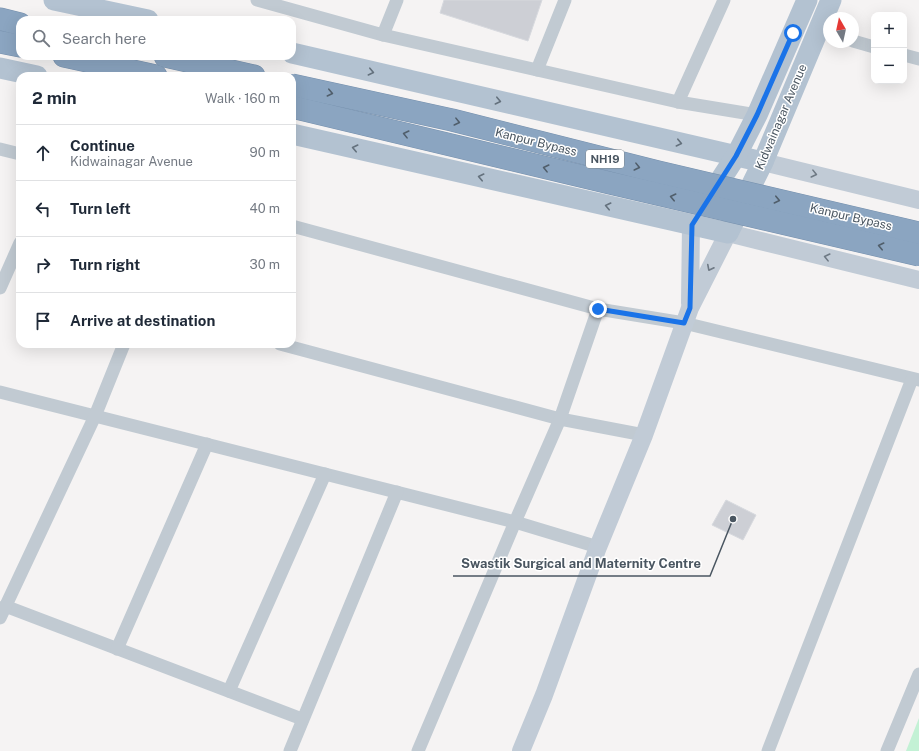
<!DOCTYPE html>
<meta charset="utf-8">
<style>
:root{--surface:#fff;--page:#f2f2f3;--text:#1f2937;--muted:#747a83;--line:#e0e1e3}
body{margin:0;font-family:"Public Sans",sans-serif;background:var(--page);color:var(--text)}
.controls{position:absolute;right:12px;top:12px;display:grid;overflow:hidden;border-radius:8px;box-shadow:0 4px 16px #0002}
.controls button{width:36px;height:36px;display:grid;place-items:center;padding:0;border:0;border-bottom:1px solid var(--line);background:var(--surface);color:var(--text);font:20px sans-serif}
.compass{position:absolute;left:823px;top:12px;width:36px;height:36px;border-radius:50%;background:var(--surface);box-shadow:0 4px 16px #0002;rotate:351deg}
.stop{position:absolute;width:12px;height:12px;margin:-9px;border:3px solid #1a73e8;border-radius:50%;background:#fff}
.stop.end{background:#1a73e8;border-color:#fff;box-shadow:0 1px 4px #0008}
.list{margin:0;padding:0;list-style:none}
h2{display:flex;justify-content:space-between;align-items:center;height:52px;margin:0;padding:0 16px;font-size:17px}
h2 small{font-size:13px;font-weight:400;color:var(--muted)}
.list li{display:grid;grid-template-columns:26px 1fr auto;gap:12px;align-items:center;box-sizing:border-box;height:56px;padding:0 16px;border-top:1px solid var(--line)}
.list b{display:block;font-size:15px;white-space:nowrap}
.list p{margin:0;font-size:13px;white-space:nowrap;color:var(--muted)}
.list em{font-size:13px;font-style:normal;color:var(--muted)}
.icon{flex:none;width:22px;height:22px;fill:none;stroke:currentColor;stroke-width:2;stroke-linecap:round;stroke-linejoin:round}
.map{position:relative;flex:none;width:919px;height:751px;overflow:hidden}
.search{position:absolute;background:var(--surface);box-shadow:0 4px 16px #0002;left:16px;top:16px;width:280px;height:44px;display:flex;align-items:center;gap:10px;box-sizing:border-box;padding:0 14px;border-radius:12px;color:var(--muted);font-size:15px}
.panel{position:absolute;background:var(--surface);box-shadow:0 4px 16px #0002;left:16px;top:72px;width:280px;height:276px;border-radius:12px}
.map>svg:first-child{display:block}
</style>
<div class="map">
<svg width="919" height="751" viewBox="0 0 919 751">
<rect width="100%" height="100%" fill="#f5f3f3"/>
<path fill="#c3f1d5" d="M919 718V751H906Z"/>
<g fill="#cdcfd5" stroke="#d7d9de">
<path d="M444 0H542L528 41 440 13Z"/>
<path d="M726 500 756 515 743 540 712 525Z"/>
</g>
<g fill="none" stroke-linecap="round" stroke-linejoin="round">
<g stroke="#7690ad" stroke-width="23">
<g id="highway">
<path d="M0 19 20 24"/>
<path d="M0 42 20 46"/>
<path d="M64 56 156 76"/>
<path d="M165 56 254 76"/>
</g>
</g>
<g stroke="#c1cad2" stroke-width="13">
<path d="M257 0 383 35 397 0"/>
<path d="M383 35 678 102 757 115"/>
<path d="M853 41 874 47"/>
<path d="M904 55 919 59"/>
<path d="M537 70 565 0"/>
<path d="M678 102 724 0"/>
<path d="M0 149 20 154"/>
<path d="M292 226 598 309 684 323 919 380"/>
<path d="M0 288 20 243"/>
<path d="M280 344 560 419 644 435"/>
<path d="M0 392 515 522 598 547"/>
<path d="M5 606 302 719"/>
<path d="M0 618 95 416 124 344"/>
<path d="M117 649 207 444"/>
<path d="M229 691 325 474"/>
<path d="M290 751 397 492"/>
<path d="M418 751 515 522 560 419 598 309"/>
<path d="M768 751 912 379"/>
<path d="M887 751 919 674"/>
</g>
<g stroke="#c1cbd6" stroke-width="18">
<path d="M763 162 919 200"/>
<path d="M690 303 691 225"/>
<path d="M521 751 544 695 598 547 644 435 690 308 728 233 919 280"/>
</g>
<g stroke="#b3c2d1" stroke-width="21">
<path d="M54 0 148 20"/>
<path d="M292 53 763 162"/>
<path d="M0 68 37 76"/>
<path d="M292 134 728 233 763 162 831 0"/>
<path d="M708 199 736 156 757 115 807 0"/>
</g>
<use href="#highway" stroke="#8ba5c1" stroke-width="22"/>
<g stroke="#7690ad" stroke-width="23" stroke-linecap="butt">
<g id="highway-bridge">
<path d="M292 85 452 120 658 172 919 233"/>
<path d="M292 107 610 183 919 255"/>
</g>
</g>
<use href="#highway-bridge" stroke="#8ba5c1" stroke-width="22"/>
</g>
<defs><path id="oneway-chevron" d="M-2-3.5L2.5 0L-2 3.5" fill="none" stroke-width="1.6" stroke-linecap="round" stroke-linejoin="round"/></defs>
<g stroke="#64717d">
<use href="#oneway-chevron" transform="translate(371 72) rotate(13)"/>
<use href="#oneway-chevron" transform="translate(498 101) rotate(13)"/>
<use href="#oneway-chevron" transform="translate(679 143) rotate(13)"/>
<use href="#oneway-chevron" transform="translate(355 148) rotate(-167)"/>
<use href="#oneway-chevron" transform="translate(481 177) rotate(-167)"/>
<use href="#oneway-chevron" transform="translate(608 206) rotate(-167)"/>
</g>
<g stroke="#505e6b">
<use href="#oneway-chevron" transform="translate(330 93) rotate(13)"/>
<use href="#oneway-chevron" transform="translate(457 122) rotate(14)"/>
<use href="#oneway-chevron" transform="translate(406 134) rotate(-166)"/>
<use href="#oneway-chevron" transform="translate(637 167) rotate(14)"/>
<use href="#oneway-chevron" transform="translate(546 168) rotate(-166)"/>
<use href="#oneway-chevron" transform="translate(673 197) rotate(-167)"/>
<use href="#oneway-chevron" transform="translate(777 200) rotate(13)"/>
<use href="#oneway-chevron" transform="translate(881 246) rotate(-167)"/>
</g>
<g stroke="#6e7984">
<use href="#oneway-chevron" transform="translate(814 174) rotate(14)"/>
<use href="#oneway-chevron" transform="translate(827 257) rotate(-166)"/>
<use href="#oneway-chevron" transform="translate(710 268) rotate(117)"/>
</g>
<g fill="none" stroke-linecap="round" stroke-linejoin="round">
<path stroke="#1a73e8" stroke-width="5" d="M598 309 684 323 690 308 692 225 736 156 757 115 793 33"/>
</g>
<g text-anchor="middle" stroke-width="3" stroke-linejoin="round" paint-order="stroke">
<rect fill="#fff" stroke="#808990" stroke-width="1" x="586" y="150" width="38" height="18" rx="3"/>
<g font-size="11" font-weight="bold" fill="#4a5661">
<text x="605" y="163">NH19</text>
</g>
<g font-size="12" fill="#4a5661" stroke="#fff">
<text transform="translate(781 117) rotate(-67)" y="4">Kidwainagar Avenue</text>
<text transform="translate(536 142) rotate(14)" y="4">Kanpur Bypass</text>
<text transform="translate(851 217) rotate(13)" y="4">Kanpur Bypass</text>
</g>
</g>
<path fill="none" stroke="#4a5661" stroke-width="1.5" d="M733 519L710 576H453"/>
<circle fill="#4a5661" stroke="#fff" stroke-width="1.5" cx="733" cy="519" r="4"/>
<g font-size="13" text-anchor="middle" font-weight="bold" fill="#4a5661" stroke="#fff" stroke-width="3" stroke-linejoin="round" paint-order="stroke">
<text x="581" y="568">Swastik Surgical and Maternity Centre</text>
</g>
</svg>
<div class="controls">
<button>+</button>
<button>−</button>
</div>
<svg class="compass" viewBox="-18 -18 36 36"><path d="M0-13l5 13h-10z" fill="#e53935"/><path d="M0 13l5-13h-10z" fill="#747a83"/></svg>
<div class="stop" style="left:793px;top:33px"></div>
<div class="stop end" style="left:598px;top:309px"></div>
<div class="search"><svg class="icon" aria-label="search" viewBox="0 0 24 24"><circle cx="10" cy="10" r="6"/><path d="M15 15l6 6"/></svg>Search here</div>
<section class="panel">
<h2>2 min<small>Walk · 160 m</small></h2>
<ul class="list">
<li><svg class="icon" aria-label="ahead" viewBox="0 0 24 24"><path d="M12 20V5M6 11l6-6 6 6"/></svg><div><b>Continue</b><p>Kidwainagar Avenue</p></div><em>90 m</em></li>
<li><svg class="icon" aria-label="left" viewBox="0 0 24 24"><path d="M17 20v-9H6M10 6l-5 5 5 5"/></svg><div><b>Turn left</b></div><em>40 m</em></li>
<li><svg class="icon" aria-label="right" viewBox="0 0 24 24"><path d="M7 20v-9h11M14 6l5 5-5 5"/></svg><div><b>Turn right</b></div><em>30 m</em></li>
<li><svg class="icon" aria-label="arrive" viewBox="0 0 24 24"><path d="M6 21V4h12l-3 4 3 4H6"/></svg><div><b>Arrive at destination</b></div></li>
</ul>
</section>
</div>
